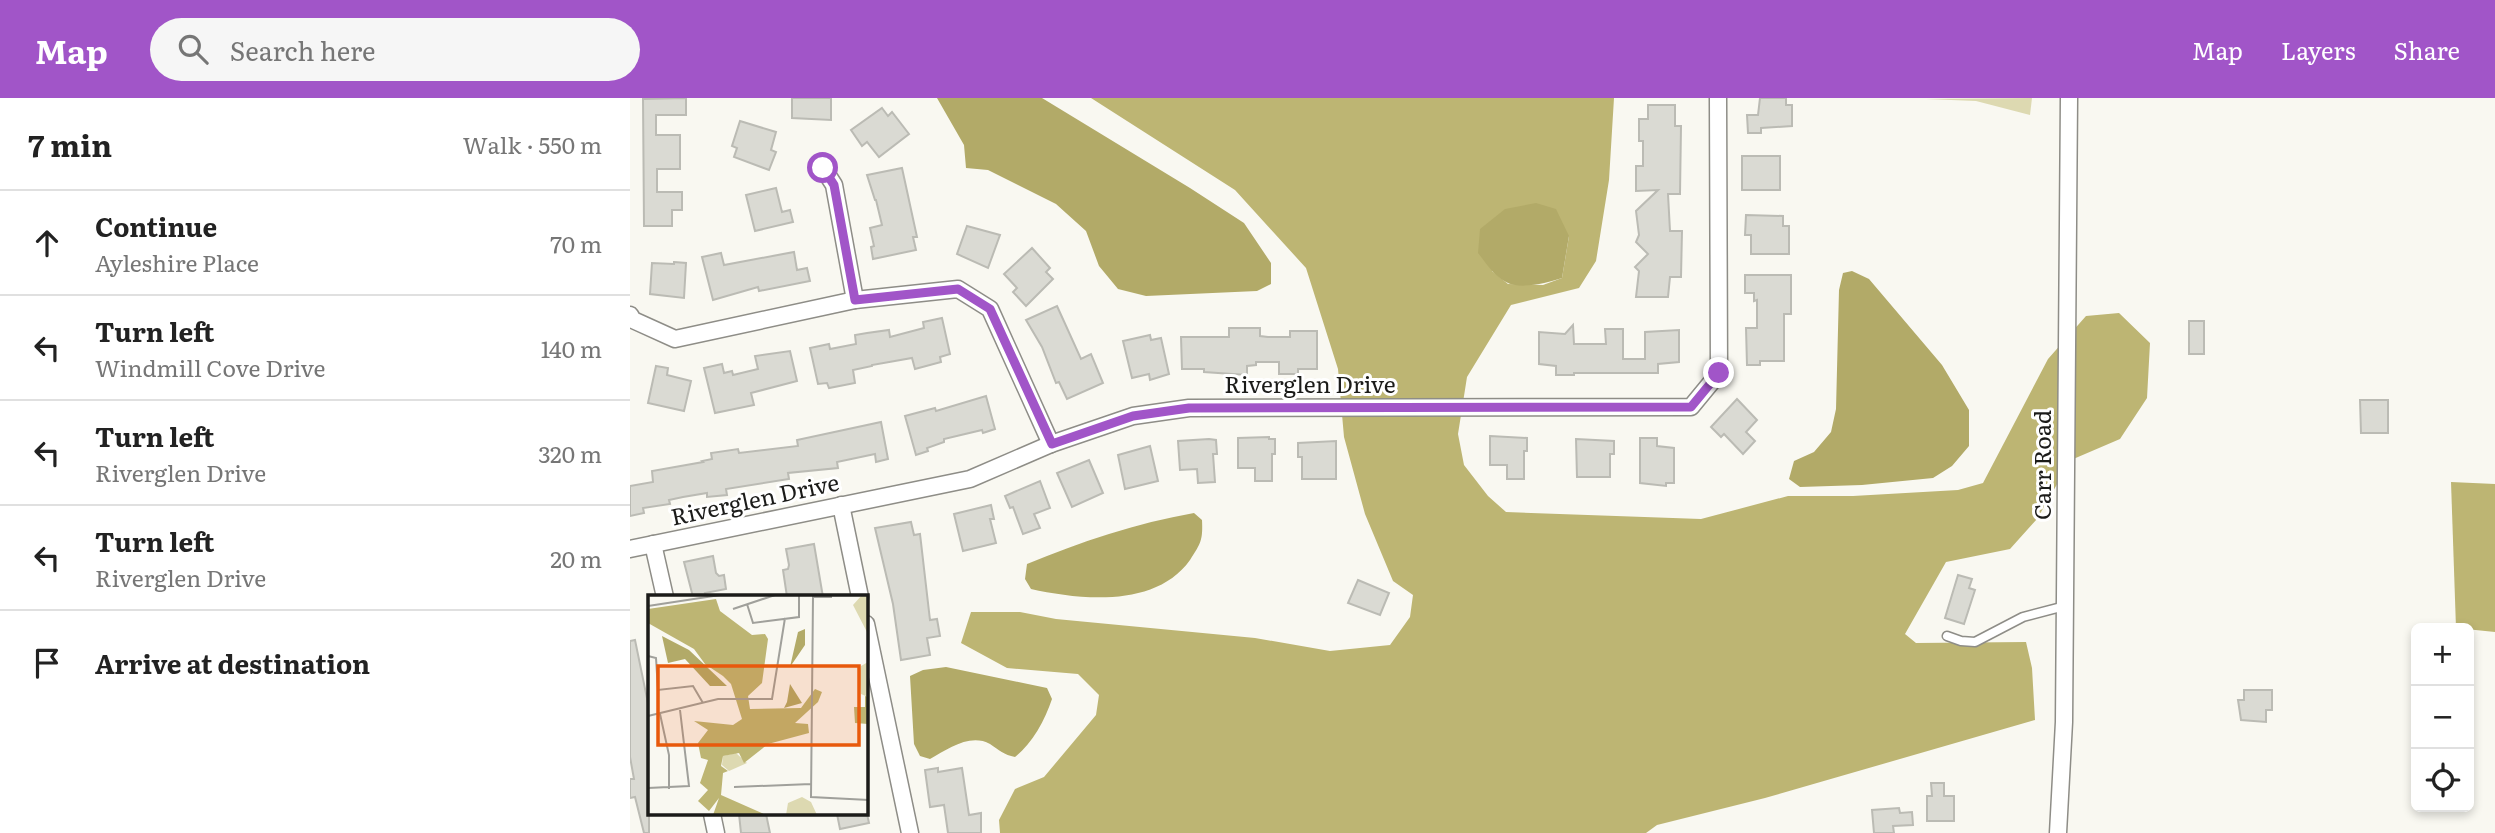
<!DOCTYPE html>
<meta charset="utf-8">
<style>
:root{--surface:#fff;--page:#f6f6f6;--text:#222;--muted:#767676;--line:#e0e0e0;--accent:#a155c8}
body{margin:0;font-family:Literata,serif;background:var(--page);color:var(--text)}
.controls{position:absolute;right:21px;bottom:21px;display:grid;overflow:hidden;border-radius:10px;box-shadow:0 4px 10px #0003}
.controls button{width:63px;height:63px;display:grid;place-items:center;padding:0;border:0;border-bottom:2px solid var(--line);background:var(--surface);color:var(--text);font:35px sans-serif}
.stop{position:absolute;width:21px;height:21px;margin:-16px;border:5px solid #a155c8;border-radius:50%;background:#fff}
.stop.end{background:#a155c8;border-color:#fff;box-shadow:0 2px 7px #0008}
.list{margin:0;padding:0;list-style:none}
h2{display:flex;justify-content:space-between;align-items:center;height:91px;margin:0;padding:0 28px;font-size:30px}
h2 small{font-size:23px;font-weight:400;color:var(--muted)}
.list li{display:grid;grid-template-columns:46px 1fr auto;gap:21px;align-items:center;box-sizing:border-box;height:105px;padding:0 28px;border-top:2px solid var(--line)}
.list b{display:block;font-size:26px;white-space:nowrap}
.list p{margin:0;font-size:23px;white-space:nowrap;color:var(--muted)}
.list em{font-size:23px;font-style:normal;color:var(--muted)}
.icon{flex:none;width:38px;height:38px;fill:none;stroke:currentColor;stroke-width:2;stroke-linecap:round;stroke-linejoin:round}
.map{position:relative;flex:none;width:1865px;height:735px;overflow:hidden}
header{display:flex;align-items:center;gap:42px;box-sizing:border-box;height:98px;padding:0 35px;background:var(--accent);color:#fff}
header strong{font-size:33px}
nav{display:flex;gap:38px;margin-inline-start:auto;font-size:24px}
.search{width:490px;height:63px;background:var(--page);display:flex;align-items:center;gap:18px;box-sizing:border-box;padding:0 24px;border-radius:38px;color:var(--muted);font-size:26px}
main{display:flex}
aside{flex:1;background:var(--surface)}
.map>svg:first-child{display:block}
</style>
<header>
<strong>Map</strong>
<div class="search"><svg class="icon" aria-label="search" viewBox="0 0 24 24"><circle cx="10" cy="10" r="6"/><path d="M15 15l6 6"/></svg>Search here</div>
<nav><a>Map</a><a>Layers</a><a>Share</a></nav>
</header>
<main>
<aside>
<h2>7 min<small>Walk · 550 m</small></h2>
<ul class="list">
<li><svg class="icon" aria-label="ahead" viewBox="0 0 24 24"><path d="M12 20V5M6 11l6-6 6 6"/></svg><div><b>Continue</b><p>Ayleshire Place</p></div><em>70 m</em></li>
<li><svg class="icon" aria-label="left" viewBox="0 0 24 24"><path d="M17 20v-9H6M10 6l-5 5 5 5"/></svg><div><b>Turn left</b><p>Windmill Cove Drive</p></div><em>140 m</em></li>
<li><svg class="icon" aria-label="left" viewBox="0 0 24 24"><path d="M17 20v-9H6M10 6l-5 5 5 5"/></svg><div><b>Turn left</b><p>Riverglen Drive</p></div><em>320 m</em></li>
<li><svg class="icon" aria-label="left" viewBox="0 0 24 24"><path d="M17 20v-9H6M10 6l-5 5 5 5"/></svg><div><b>Turn left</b><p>Riverglen Drive</p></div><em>20 m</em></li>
<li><svg class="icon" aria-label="arrive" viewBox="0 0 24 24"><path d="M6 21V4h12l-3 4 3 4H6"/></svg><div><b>Arrive at destination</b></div></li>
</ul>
</aside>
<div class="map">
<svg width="1865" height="735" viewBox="0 0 1865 735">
<rect width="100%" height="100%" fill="#f9f8f1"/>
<path fill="#ddd9b1" d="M1402 0 1400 17 1346 3 1296 1Z"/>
<g fill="#bdb573" fill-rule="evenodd">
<path d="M461 0H984L979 82 966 163 949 190 881 207 837 279 828 336 834 367 858 398 876 414 1071 421 1158 398H1223L1328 392 1353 385 1418 261 1456 218 1489 215 1520 245 1517 300 1490 341 1441 362 1407 421 1380 451 1316 464 1275 536 1286 545 1396 544 1402 570 1405 622 1135 700 1027 727 1016 735H370L369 722 385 691 414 679 466 617 469 597 448 576 377 570 331 545 341 514H390L426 521 625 540 700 553 760 547 780 519 783 497 763 483 735 416 714 339 708 271 676 170 605 92ZM939 138 932 180 913 187 878 186 862 173Z"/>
<path d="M1821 384 1865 386V534L1826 530Z"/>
</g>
<g fill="#b2aa68">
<path d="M307 0H412L560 90 614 125 641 165V186L627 193 516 198 488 191 469 168 456 133 426 106 358 72 336 70 334 47Z"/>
<path d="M906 105 926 111 939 138 932 180C917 185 890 192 876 184 864 178 856 165 848 155L850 131 875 111Z"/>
<path d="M1222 173 1239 181 1312 267 1339 312V348L1322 368 1303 380 1232 387 1170 389 1159 381 1164 363 1184 354 1201 334 1206 311 1209 192 1213 175Z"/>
<path d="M564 415 572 422C573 442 571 445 560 462 526 510 451 502 401 491L395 481 397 466C450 444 507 425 564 415Z"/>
<path d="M316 569 417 590 422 601C415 622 402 646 385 659 374 657 369 652 360 646 340 635 318 651 300 661L290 658 284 646 280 578 293 572Z"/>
</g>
<g fill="#dadad3" stroke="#bbbbb4" stroke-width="2">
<path d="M56 0V17H26V37H50V71H27V94H52V112H42V128H14L13 1Z"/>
<path d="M162 0H201V22L162 20Z"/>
<path d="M1130 0H1156V7H1162V28L1131 30V35H1118L1117 17H1128Z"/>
<path d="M1018 7H1045V28H1051L1050 96H1038L1040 133H1052L1051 179H1040L1038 199H1006L1009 173 1005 169 1018 156 1006 144 1009 137 1006 113 1028 92 1006 93V68H1013V43H1009V21H1018Z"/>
<path d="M252 10 258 18 262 14 279 36 249 59 237 44 232 48 221 32Z"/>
<path d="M110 23 146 34 141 52 146 54 139 72 104 59 107 50 102 48Z"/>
<rect x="1112" y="58" width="38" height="34"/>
<path d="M272 70 287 139H283L286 152 243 161 241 149 244 148 240 130 252 127 246 102H245L237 77Z"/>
<path d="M146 90 152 114 160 112 163 124 125 133 116 97Z"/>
<path d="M1116 117 1153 118V128H1159V156H1121V137H1115Z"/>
<path d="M337 128 370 137 358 170 327 156Z"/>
<path d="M402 150 420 170 416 174 423 181 396 208 383 194 387 190 374 176Z"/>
<path d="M164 154 167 172 177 170 180 183 129 193 128 189 83 202 72 159 91 155 94 167Z"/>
<path d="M44 164 56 165 54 200 20 196 22 165 44 166Z"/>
<path d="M1115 177H1161V216H1154V263H1130V267H1117L1116 230H1127V202L1124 203V195H1115Z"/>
<path d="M427 208 451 261 461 256 473 285 437 301 429 284 426 285 412 249 396 222Z"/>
<path d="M312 220 320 256 310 259 311 264 285 271 282 260 242 267V268L223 272 225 285 199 290 197 285 188 286 180 250 199 246 200 251 226 246 225 237 237 235 259 232 260 239 294 230 293 224Z"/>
<rect x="1559" y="223" width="15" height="33"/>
<path d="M943 227 944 246H976L975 231H993V261H1015V234L1049 232V264L1028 266V275H944V277H926V268L909 266V234L935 236Z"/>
<path d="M599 230H630V238L638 239H660V233H687V271H668V276H649V264H626V267L617 268V277L574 274V271H552L551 239H599Z"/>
<path d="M520 237 521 242 531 240 539 276 520 282 519 276 502 280 493 243Z"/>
<path d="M160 253 167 283 121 295 124 307 85 315 74 270 92 266 94 275 102 273 103 277 128 271 125 258Z"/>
<path d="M26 268 38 270 37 277 61 283 54 313 18 305Z"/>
<path d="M356 298 365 331 353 335 352 332 314 341V344L297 350 298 353 286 357 275 318 305 310 306 313Z"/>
<path d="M1107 301 1127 322 1116 334 1125 343 1113 356 1094 336 1091 339 1081 329Z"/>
<path d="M1730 302H1758V335H1731Z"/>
<path d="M251 324 258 361 246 364 245 356 207 364 208 370 158 375 159 381 96 391 97 397 77 399V395L53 399 39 402 40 406 13 410 14 415 0 418V388L23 384 22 373 73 364 72 363 82 361 81 355 108 351 109 355 168 348 167 342Z"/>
<path d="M860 338 897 340V353H894V381H877V367H860Z"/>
<path d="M639 339V341H645V356H642V383H625V370H608V340Z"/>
<path d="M1010 340H1027V348L1044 350V385H1036V388L1010 385Z"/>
<path d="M579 341 586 342 587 356H583L585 384 568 385 567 371 550 372 548 343Z"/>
<path d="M946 341 984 343V356H980V379H947Z"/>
<path d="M706 343V381H672V359H668V345Z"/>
<path d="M520 348 528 383 495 391 488 357Z"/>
<path d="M459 362 473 395 442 409 427 375Z"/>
<path d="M410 383 420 410 404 416 410 430 393 436 383 409 380 410 375 398Z"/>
<path d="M361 407 364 421H360L366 445 333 453 324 416Z"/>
<path d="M281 424 284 437 290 436 300 522 307 521 310 538 297 540 300 557 271 562 263 506 245 430Z"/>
<path d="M184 446 193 499H157L153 472 158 471 159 467 156 451Z"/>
<path d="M83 458 86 475 89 478 94 477 96 491 75 495 76 499H63L54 464Z"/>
<path d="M1328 477 1342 481 1339 490 1345 492 1334 526 1315 520Z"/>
<path d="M728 482 759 495 750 517 718 505Z"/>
<path d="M5 542 19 610V735H14L5 699 0 700V681H4L0 659V543Z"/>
<path d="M1614 592H1642V612H1636V624L1611 622 1608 602H1614Z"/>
<path d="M308 670V674L332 670 339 717 351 715V735H318L314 707 300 709 295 672Z"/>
<path d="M1301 685H1314V698H1324V723H1297V698H1302Z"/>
<path d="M1269 710 1270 715 1282 714 1283 727 1263 728 1264 735H1244L1242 712Z"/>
<path d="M109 716H136L140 735H111Z"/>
<path d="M207 716H237L239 725 210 731Z"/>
</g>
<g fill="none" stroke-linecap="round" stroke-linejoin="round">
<g stroke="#8e8d87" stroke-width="11">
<path id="lane" d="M1317 538 1331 543 1345 544 1393 519 1435 508"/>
</g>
<g stroke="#8e8d87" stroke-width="19">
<g id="street">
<path d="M193 70 204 87 225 202"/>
<path d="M0 217 3 222 45 241 225 202 328 191 360 211 421 346"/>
<path d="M211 407 230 499"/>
<path d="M23 446 35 499"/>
<path d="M0 451 340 381 421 346 503 318 559 310 1061 309 1089 275 1088 0"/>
<path d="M236 526 280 735"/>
<path d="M82 716 86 735"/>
<path d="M1428 735 1434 624 1439 0"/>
</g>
</g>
<use href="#lane" stroke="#fff" stroke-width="8"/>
<use href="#street" stroke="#fff" stroke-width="16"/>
</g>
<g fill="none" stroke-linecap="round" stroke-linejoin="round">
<path stroke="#a155c8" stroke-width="9" d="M193 70 204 87 225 202 328 191 360 211 422 346 503 318 559 310 1061 309 1089 275"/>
</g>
<g text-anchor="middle" stroke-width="6" stroke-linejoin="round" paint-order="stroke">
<g font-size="23" fill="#1b1b19" stroke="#fff">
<text x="680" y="295">Riverglen Drive</text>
<text transform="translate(1413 367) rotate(-90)" y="8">Carr Road</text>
<text transform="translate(125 402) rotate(-12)" y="8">Riverglen Drive</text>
</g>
</g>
<g transform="translate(18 497)">
<rect width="220" height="220" fill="#f9f8f1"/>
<path d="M214 0H220V39L205 10ZM220 67V102L213 99 211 79 213 71ZM88 158 99 168 81 176 74 170 75 161ZM154 202 163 207 169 220H138L140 208Z" fill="#ddd9b1"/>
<path d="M68 4 72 16 104 40 117 39 120 44 114 88 100 101 102 114 153 113 167 94 174 97 170 107 147 128 160 129 161 138 120 149 96 168 91 158 75 161 73 171 80 176 75 178 73 200 118 220H65L71 203 61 216 50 206 60 195 52 188 60 165 53 163 50 148 60 135 46 126 85 130 94 124 83 89 75 81 57 69 46 54 0 28V14ZM217 101 220 102V129L207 128 206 112H217Z" fill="#bdb573"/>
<path d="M157 34V50L142 72 150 37ZM14 41 41 55 79 91H62L37 64 20 68ZM142 89 154 108 136 113 139 107Z" fill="#b2aa68"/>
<path fill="none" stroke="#a0a09b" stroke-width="2" d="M184 2H165L163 202 221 205M99 9 105 28 151 22V0M0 11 72 0M85 14 127 0M0 61 8 63 10 95 45 91 55 108M12 119 21 160V194M0 121 70 104H124L137 23M86 192 163 189M0 193 41 191 32 115M23 220H46"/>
<path fill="#e8590c" fill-opacity="0.15" stroke="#e8590c" stroke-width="3.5" d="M10 71H211V150H10Z"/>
<rect width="220" height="220" fill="none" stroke="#1b1b19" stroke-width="3.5"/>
</g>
</svg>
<div class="controls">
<button>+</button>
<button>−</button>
<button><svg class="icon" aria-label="locate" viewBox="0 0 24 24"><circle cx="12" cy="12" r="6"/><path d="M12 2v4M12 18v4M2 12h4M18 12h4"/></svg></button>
</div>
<div class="stop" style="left:193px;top:70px"></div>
<div class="stop end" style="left:1089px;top:275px"></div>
</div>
</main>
